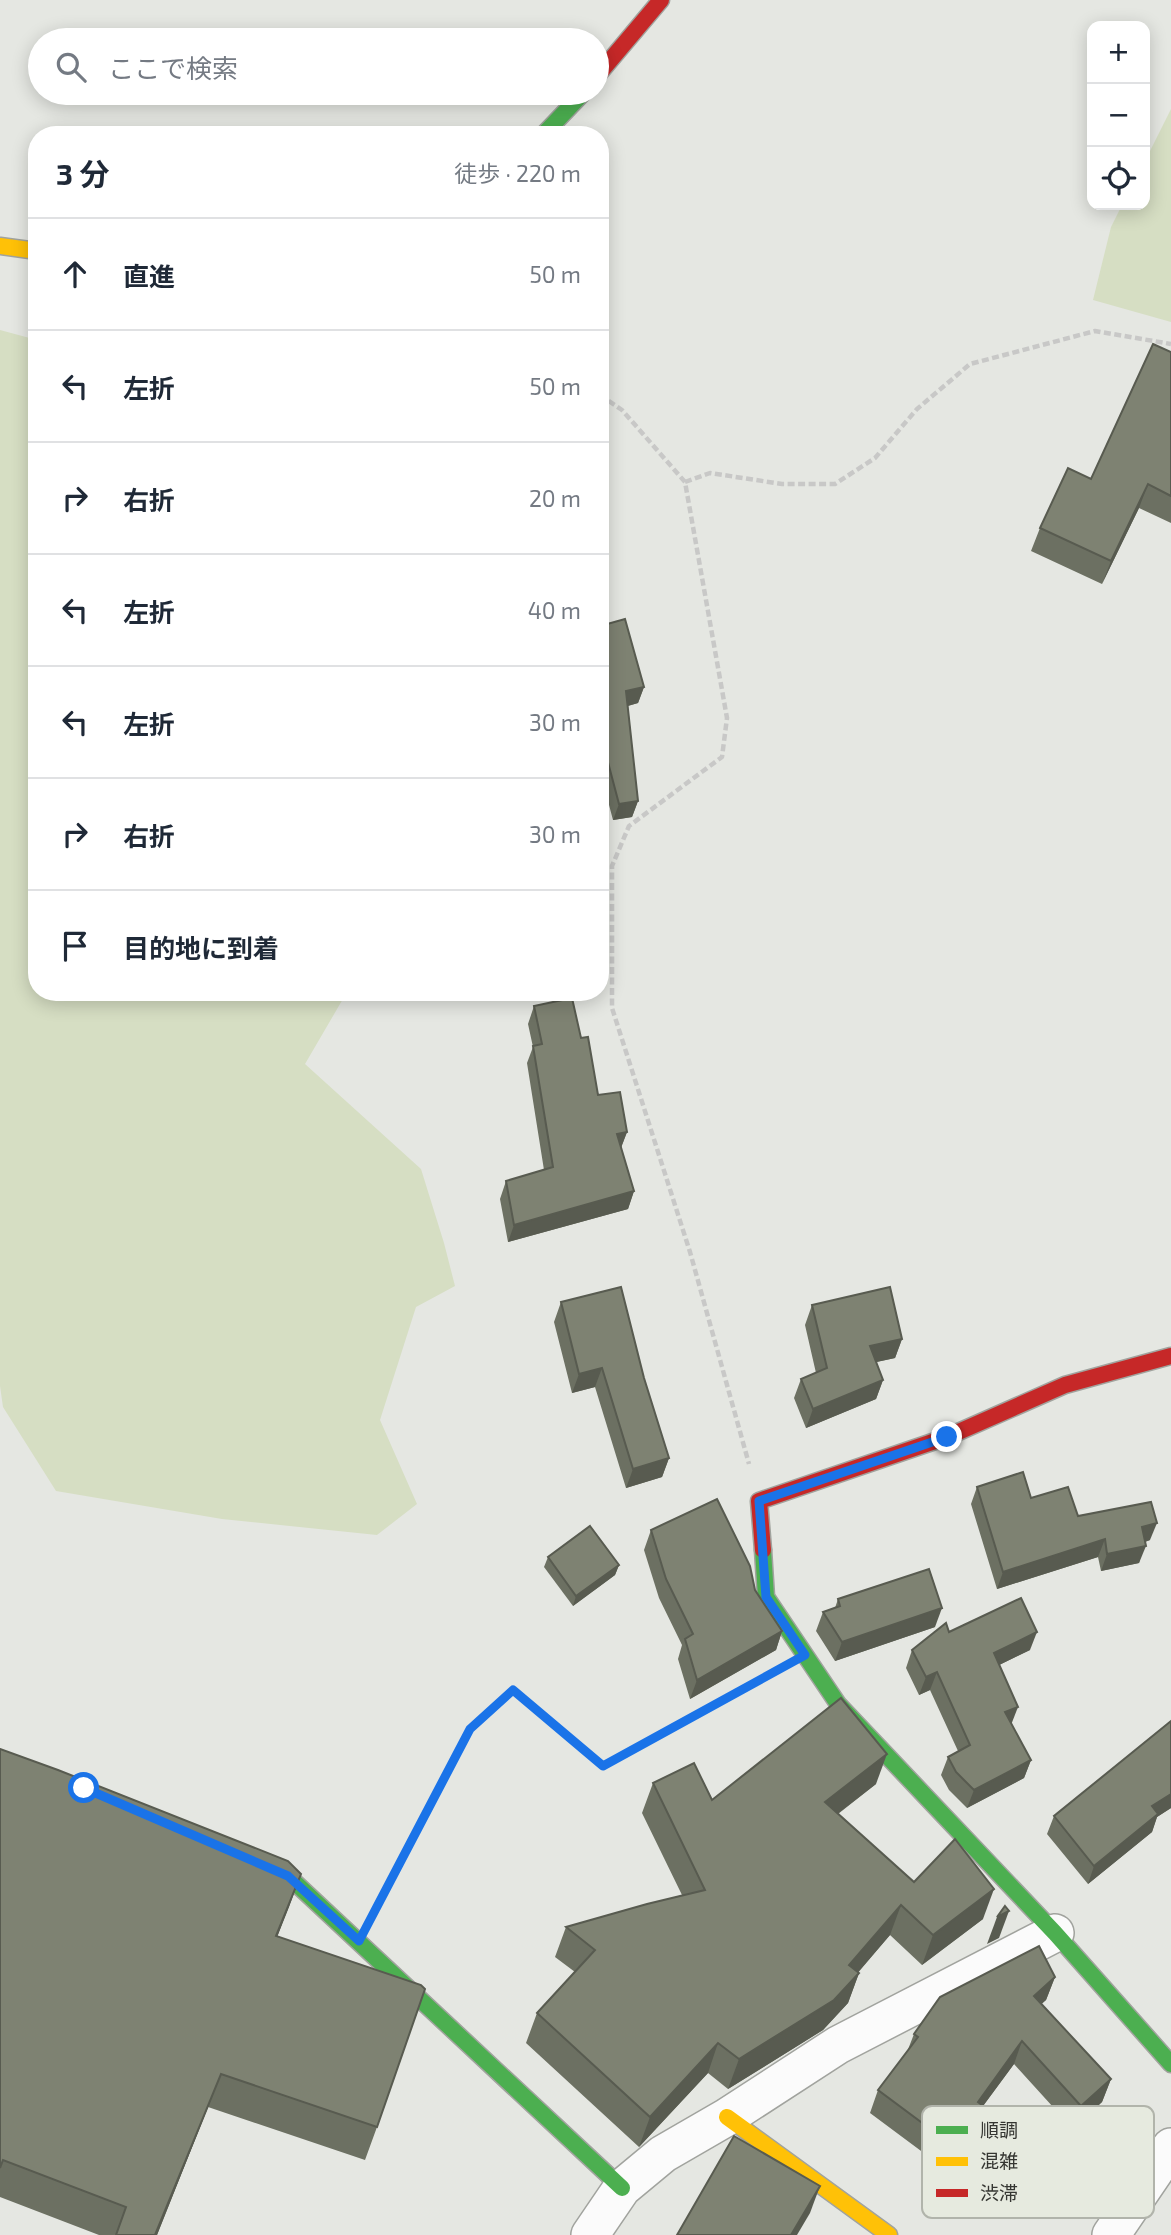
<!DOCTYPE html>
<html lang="ja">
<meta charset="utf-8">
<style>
:root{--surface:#fff;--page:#f6f6f7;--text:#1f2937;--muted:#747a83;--line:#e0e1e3}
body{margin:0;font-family:"Exo 2","Noto Sans JP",sans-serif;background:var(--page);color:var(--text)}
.controls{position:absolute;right:21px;top:21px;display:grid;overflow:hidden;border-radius:14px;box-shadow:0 4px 18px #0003}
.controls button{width:63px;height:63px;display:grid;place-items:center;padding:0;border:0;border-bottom:2px solid var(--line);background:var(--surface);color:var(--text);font:35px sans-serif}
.stop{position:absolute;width:21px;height:21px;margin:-16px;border:5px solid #1a73e8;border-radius:50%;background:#fff}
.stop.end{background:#1a73e8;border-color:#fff;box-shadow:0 2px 7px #0008}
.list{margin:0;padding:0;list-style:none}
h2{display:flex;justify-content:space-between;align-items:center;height:91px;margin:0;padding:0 28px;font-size:30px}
h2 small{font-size:23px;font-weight:400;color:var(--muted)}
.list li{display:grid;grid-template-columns:46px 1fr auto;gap:21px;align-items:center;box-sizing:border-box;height:112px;padding:0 28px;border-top:2px solid var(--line)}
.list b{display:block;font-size:26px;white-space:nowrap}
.list em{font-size:23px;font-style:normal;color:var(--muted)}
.icon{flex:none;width:38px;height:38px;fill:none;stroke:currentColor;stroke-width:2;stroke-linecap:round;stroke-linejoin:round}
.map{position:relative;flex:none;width:1171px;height:2235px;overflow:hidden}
.search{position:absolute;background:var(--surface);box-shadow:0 4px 18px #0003;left:28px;top:28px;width:581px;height:77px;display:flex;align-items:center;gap:18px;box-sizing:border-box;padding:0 24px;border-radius:38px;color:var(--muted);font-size:26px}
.panel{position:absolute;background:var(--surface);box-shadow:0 4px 18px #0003;left:28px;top:126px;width:581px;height:875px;border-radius:28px}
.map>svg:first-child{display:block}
</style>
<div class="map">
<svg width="1171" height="2235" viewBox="0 0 1171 2235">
<rect width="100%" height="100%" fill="#e5e7e2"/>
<g fill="#d6dec3">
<path d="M1171 109V322L1093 300 1111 227 1122 205H1145V161Z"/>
<path d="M0 330 37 340V992H347L305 1064 421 1169 444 1243 455 1286 416 1307 380 1420 417 1504 377 1535 222 1519 56 1491 3 1407 0 1386Z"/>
</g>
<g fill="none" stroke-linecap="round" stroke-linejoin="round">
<g stroke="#a1a39e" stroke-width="40">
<g id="street">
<path d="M590 2235 622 2188 663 2154 727 2117 838 2045 1055 1933"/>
<path d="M1111 2235 1171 2147"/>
</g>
</g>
<g stroke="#a1a39e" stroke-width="19">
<g id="fast">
<path d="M543 135 583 93"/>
<path d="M763 1550 766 1597 838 1704 1055 1933 1171 2064"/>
<path d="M253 1861 288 1876 622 2188"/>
</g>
</g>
<g stroke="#a1a39e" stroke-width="19">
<g id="slow">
<path d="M0 246 37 251"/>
<path d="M727 2117 889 2235"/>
</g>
</g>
<g stroke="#a1a39e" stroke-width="19">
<g id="jam">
<path d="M597 76 661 0"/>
<path d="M763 1550 759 1501 947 1437 1065 1385 1171 1356"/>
</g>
</g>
<g stroke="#c8c8c7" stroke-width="4.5" stroke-dasharray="7 3.5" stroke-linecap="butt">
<path d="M600 395 622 410 685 482 727 718 722 757 629 826 612 866V1008L690 1252 749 1464"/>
<path d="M685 482 710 473 782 484H835L875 458 917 409 970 364 1095 331 1171 344"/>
<path d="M378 1904 470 1729 513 1690 603 1766 770 1674"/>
</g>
<use href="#street" stroke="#fbfbfb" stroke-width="37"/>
<use href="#fast" stroke="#4caf50" stroke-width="16"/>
<use href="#slow" stroke="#ffc107" stroke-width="16"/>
<use href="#jam" stroke="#c62828" stroke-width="16"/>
</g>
<g fill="#6c7062">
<path d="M1171 352V523L1139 508 1102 584 1031 551 1040 528 1091 479Z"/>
<path d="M600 626 644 687 638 703 628 706 638 801 632 817 613 820 600 771Z"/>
<path d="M534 1006 581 1038 598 1095 627 1132 621 1148 634 1191 628 1209 508 1242 500 1199 506 1181 544 1170 527 1063 533 1047 528 1024Z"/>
<path d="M561 1302 644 1378 669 1458 662 1477 626 1488 595 1387 572 1393 554 1322Z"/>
<path d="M812 1305 902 1339 895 1358 876 1362 883 1380 876 1399 806 1428 794 1398 801 1379 816 1373 805 1325Z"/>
<path d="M977 1487 1031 1498 1078 1516 1150 1540 1145 1542 1139 1563 1101 1571 1098 1557 997 1589 971 1504Z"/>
<path d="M651 1530 755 1590 782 1631 776 1650 690 1699 678 1659 682 1645 659 1598 644 1550Z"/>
<path d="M548 1557 619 1565 615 1575 573 1606 544 1567Z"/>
<path d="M838 1599 935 1627 835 1661 816 1631 823 1612 835 1608Z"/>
<path d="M949 1632 1030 1650 999 1665 1011 1724 1031 1760 1024 1778 967 1808 949 1790 941 1775 948 1757 958 1751 930 1690 919 1695 906 1668 912 1650Z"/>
<path d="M1171 1721V1808L1157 1817 1152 1832 1088 1884 1047 1834 1054 1816Z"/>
<path d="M0 1749 301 1874 277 1937 377 2127 365 2160 208 2107 157 2235H99L0 2197Z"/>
<path d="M653 1783 712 1800 876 1784 838 1814 914 1882 983 1919 922 1965 890 1935 858 1972 859 1973 848 2003 823 2030 728 2089 708 2073 639 2147 526 2043 537 2013 575 1972 555 1957 566 1927 682 1895 642 1813Z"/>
<path d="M1055 1977 1046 2000 1041 2004 1111 2079 1102 2102 1073 2129 1014 2064 983 2106 982 2135 952 2174 870 2113 878 2090 907 2052 914 2034Z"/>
</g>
<g fill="#585b50">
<path d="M1148 484 1139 508 1102 584 1111 561Z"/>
<path d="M644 687 638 703 620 708 626 691Z"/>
<path d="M638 801 632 817 613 820 619 804Z"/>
<path d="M627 1132 620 1150 617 1134Z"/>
<path d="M634 1191 628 1209 508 1242 514 1225Z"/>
<path d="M902 1339 895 1358 863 1365 870 1346Z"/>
<path d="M602 1368 595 1387 572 1393 579 1374Z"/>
<path d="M883 1380 876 1399 806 1428 813 1409Z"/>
<path d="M669 1458 662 1477 626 1488 633 1469Z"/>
<path d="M1157 1523 1150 1540 1136 1545 1142 1527Z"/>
<path d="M1105 1539 1098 1557 997 1589 1003 1572Z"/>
<path d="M1146 1546 1139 1563 1101 1571 1107 1554Z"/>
<path d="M619 1565 615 1575 573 1606 576 1596Z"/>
<path d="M942 1608 935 1627 835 1661 842 1642Z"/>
<path d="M782 1631 776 1650 690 1699 697 1680Z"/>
<path d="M1037 1632 1030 1650 987 1671 994 1653Z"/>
<path d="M937 1672 930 1690 919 1695 926 1677Z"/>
<path d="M1018 1707 1011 1725 1005 1712Z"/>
<path d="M887 1754 876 1784 814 1832 825 1802Z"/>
<path d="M1031 1760 1024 1778 967 1808 974 1790Z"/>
<path d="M1171 1794V1808L1157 1817 1152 1832 1088 1884 1094 1866 1152 1806Z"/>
<path d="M301 1874 289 1907 264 1970 276 1936Z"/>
<path d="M994 1889 983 1919 922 1965 933 1935Z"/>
<path d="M901 1905 890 1935 839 1995 849 1965Z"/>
<path d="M1009 1911 999 1938 987 1944 997 1917Z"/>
<path d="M859 1973 848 2003 823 2030 728 2089 739 2059Z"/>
<path d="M1055 1977 1046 2000 1025 2019 1034 1996Z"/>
<path d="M1022 2041 1014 2064 969 2125 978 2102Z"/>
<path d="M718 2043 708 2073 639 2147 650 2117Z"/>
<path d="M221 2074 208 2107 157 2235H155Z"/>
<path d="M1111 2079 1102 2102 1073 2129 1081 2106Z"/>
<path d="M991 2112 982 2135 952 2174 960 2151Z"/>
<path d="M820 2186 810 2213 797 2235H791Z"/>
</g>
<g fill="#7e8272" stroke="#585b50" stroke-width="2">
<path d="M1153 344 1171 352V496L1148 484 1111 561 1040 528 1068 468 1091 479Z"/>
<path d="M625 619 644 687 626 691 638 801 619 804 600 732V626Z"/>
<path d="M572 998 581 1038 588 1037 598 1095 620 1092 627 1132 617 1134 634 1191 514 1225 506 1181 553 1167 533 1046 542 1044 534 1006Z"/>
<path d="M621 1287 644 1378 669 1458 633 1469 602 1368 579 1374 561 1302Z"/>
<path d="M890 1287 902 1339 870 1346 883 1380 813 1409 801 1379 827 1368 812 1305Z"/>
<path d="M1023 1472 1031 1498 1068 1487 1078 1516 1151 1502 1157 1523 1142 1527 1146 1546 1107 1554 1105 1539 1003 1572 977 1487Z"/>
<path d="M717 1499 750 1566 755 1590 782 1631 697 1680 685 1639 693 1634 666 1579 651 1530Z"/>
<path d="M590 1526 619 1565 576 1596 548 1557Z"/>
<path d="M929 1569 942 1608 842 1642 823 1612 840 1606 838 1599Z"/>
<path d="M1021 1598 1037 1632 994 1653 1018 1707 1005 1712 1031 1760 974 1790 956 1772 948 1757 970 1745 937 1672 926 1677 912 1650 946 1623 949 1632Z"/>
<path d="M841 1698 887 1754 825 1802 914 1882 955 1839 994 1889 933 1935 901 1905 849 1965 859 1973 834 2000 739 2059 718 2043 650 2117 537 2013 595 1950 566 1927 647 1904 705 1890 653 1783 694 1763 712 1800Z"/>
<path d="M1171 1721V1794L1152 1806 1158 1814 1094 1866 1054 1816Z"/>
<path d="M0 1749 58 1770 288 1861 301 1874 276 1936 421 1985 425 1989 377 2127 221 2074 155 2235H116L126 2207 3 2160 0 2168Z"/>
<path d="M1005 1906 1009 1911 997 1917Z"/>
<path d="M1039 1946 1055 1977 1034 1996 1111 2079 1081 2106 1022 2041 978 2102 991 2112 960 2151 878 2090 918 2037 914 2034 940 1997Z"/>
<path d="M734 2136 820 2186 791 2235H677Z"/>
</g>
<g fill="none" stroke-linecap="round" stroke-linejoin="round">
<path stroke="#1a73e8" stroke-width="9" d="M84 1788 288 1876 359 1941 470 1729 513 1690 603 1766 805 1655 766 1597 759 1501 947 1437"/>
</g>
<rect x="922" y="2106" width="232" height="112" rx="10" fill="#e6eadf" stroke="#b1b4ab" stroke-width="2"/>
<rect x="936" y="2126" width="32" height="8" fill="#4caf50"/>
<rect x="936" y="2157" width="32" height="9" fill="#ffc107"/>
<rect x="936" y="2189" width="32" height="8" fill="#c62828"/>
<g font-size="19" fill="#353632">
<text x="980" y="2137">順調</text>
<text x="980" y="2168">混雑</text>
<text x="980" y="2200">渋滞</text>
</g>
</svg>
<div class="controls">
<button>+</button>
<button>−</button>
<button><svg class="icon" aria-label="locate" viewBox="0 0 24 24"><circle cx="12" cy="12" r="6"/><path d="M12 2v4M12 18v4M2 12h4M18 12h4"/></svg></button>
</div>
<div class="stop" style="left:84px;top:1788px"></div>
<div class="stop end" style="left:947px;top:1437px"></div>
<div class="search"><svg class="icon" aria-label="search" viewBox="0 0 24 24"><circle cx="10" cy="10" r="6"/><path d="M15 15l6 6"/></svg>ここで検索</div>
<section class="panel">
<h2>3 分<small>徒歩 · 220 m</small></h2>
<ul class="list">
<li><svg class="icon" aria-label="ahead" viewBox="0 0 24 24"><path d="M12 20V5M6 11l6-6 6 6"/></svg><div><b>直進</b></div><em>50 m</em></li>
<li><svg class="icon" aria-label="left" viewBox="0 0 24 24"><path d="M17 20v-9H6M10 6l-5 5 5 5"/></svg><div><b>左折</b></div><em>50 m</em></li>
<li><svg class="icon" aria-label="right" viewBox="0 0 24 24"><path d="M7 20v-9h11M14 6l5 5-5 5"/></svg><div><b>右折</b></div><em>20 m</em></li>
<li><svg class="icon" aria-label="left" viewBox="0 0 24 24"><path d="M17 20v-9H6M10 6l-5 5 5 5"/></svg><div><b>左折</b></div><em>40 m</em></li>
<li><svg class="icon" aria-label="left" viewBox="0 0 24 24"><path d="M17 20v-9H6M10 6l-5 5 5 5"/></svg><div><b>左折</b></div><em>30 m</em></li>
<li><svg class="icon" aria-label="right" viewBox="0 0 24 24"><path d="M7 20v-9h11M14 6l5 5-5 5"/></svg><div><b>右折</b></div><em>30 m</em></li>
<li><svg class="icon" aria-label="arrive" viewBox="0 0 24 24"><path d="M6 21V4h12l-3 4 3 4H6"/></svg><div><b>目的地に到着</b></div></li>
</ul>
</section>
</div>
